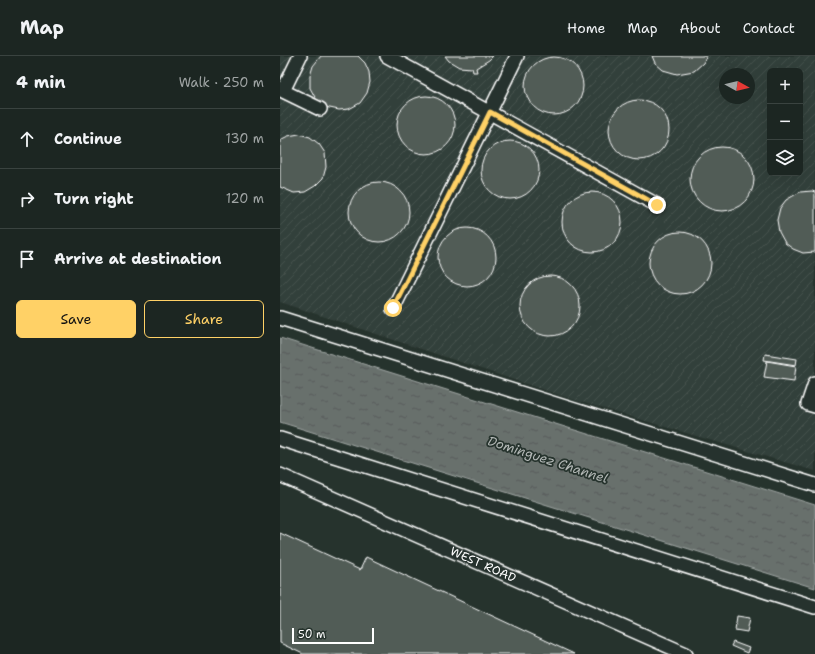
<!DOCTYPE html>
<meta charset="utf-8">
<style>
:root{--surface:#1c2622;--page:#252e2a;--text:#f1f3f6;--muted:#a0a5a5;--line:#3a4340;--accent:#ffd166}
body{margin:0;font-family:"Shantell Sans",sans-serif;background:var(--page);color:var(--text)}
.controls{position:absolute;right:12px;top:12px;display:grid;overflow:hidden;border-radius:6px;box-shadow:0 4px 16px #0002}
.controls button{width:36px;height:36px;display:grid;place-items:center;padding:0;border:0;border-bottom:1px solid var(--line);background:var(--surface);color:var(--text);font:20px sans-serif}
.compass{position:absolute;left:439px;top:12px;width:36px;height:36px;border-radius:50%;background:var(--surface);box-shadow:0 4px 16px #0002;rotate:98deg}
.scale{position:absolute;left:12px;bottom:10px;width:82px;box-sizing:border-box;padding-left:4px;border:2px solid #fff;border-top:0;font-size:11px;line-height:14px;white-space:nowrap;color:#fff;-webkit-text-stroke:3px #26332d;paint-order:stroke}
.stop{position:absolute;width:12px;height:12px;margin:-9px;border:3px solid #ffd166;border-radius:50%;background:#fff}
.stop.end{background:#ffd166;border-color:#fff;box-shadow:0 1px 4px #0008}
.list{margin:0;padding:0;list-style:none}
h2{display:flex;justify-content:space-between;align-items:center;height:52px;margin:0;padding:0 16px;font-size:17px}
h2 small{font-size:13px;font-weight:400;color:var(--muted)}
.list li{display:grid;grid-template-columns:26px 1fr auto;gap:12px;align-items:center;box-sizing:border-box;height:60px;padding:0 16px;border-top:1px solid var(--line)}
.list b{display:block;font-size:15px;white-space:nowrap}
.list em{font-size:13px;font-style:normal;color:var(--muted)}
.actions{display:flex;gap:8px;padding:12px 16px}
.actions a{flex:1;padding:9px 0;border:1px solid var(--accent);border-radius:6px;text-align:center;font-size:14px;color:var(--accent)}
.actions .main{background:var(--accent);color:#111}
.icon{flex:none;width:22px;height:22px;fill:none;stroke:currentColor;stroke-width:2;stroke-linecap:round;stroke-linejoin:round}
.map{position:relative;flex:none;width:535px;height:598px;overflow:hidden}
header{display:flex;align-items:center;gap:24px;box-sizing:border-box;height:56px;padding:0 20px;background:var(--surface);border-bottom:1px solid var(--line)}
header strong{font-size:19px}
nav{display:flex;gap:22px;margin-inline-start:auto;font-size:14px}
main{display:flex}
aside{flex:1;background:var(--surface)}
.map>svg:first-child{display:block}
</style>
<header>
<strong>Map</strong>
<nav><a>Home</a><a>Map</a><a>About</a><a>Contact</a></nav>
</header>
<main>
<aside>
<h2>4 min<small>Walk · 250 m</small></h2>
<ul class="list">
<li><svg class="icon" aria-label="ahead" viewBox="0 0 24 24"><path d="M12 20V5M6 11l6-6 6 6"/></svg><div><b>Continue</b></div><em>130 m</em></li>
<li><svg class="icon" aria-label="right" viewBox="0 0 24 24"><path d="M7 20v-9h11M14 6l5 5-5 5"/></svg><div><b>Turn right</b></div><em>120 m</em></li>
<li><svg class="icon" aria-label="arrive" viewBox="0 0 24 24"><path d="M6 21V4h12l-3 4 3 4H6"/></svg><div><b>Arrive at destination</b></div></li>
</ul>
<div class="actions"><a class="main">Save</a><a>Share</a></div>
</aside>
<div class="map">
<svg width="535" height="598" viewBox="0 0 535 598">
<defs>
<pattern id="industrial-furrows" width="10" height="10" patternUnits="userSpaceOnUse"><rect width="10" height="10" fill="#333f3a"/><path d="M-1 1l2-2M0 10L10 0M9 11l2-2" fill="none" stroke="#47524e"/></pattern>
<pattern id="water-ripples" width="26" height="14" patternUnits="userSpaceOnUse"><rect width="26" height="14" fill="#67706c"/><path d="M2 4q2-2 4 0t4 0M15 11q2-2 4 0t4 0" fill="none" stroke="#575a59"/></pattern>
</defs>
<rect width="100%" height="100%" fill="#26332d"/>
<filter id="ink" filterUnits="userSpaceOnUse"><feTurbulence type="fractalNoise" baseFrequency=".025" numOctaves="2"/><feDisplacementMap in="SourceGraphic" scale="8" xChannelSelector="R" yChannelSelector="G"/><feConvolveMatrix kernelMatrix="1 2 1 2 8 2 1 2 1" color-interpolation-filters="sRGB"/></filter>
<g filter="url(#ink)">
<path fill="url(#industrial-furrows)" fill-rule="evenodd" d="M0 0H535V415L291 343 0 246ZM490 15H520V117H490ZM445 18H469V42H445Z"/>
<path fill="url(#water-ripples)" stroke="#a4a9a7" d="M0 282 535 449V532L0 366Z"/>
<g fill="#515c57" stroke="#fff">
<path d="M41 0H78L85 7 89 16 90 26 87 37 80 47 69 53 59 54 45 51 36 43 30 32V20L33 10Z"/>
<path d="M165 0H213L209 4 196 12 197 16H193L192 12 179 11 169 5Z"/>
<path d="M372 0H427L423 7 414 15 397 18 383 14 375 7Z"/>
<circle cx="274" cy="30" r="29"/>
<circle cx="146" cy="69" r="29"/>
<circle cx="359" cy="74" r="30"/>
<path d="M19 78 30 81 39 88 45 97 46 111 43 122 35 130 25 136 14 137 0 131V84L8 80Z"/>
<circle cx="230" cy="114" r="29"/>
<circle cx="442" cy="123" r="32"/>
<circle cx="99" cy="156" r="30"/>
<path d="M532 135 535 136V196L523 197 513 193 505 187 499 176 497 164 500 152 506 144 520 136Z"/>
<circle cx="312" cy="166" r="30"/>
<circle cx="187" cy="201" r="29"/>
<circle cx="400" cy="207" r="31"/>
<circle cx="270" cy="250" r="30"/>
<path d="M485 298 517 303 516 309 484 304Z"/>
<path d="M487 305 516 310 514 325 484 321Z"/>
<path d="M0 477 80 514 86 501 294 598H23L0 587Z"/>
<path d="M457 560 470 562 467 576 455 574Z"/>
<path d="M453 586 469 592 467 597 451 590Z"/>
</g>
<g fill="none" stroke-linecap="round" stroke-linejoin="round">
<g stroke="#fff" stroke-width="16">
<g id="minor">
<path d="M20 0 3 35 40 53"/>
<path d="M107 0 377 149"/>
<path d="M113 253 237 0"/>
<path d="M0 262 535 429"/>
<path d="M535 327 528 348 535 350"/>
<path d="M0 383 535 551"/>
<path id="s1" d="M0 419 406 598"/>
</g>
</g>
<use href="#minor" stroke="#26332d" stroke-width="13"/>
</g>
</g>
<g fill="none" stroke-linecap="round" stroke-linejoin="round" filter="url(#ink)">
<path stroke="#ffd166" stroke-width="5" d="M113 252 210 56 377 149"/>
</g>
<g text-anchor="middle" stroke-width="3.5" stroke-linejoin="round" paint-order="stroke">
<g font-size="12" fill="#fff" stroke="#26332d">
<text dy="4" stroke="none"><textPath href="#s1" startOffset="222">WEST ROAD</textPath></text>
</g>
<g font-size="13" font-style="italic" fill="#b3b8b6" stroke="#26332d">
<text transform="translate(268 403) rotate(18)" y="5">Dominguez Channel</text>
</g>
</g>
</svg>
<div class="controls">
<button>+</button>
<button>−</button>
<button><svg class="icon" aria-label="layers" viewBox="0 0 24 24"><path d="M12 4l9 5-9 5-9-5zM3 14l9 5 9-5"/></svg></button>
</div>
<svg class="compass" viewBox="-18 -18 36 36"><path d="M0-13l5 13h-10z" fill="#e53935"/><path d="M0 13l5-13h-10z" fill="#a0a5a5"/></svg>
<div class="scale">50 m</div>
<div class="stop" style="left:113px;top:252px"></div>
<div class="stop end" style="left:377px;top:149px"></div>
</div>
</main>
